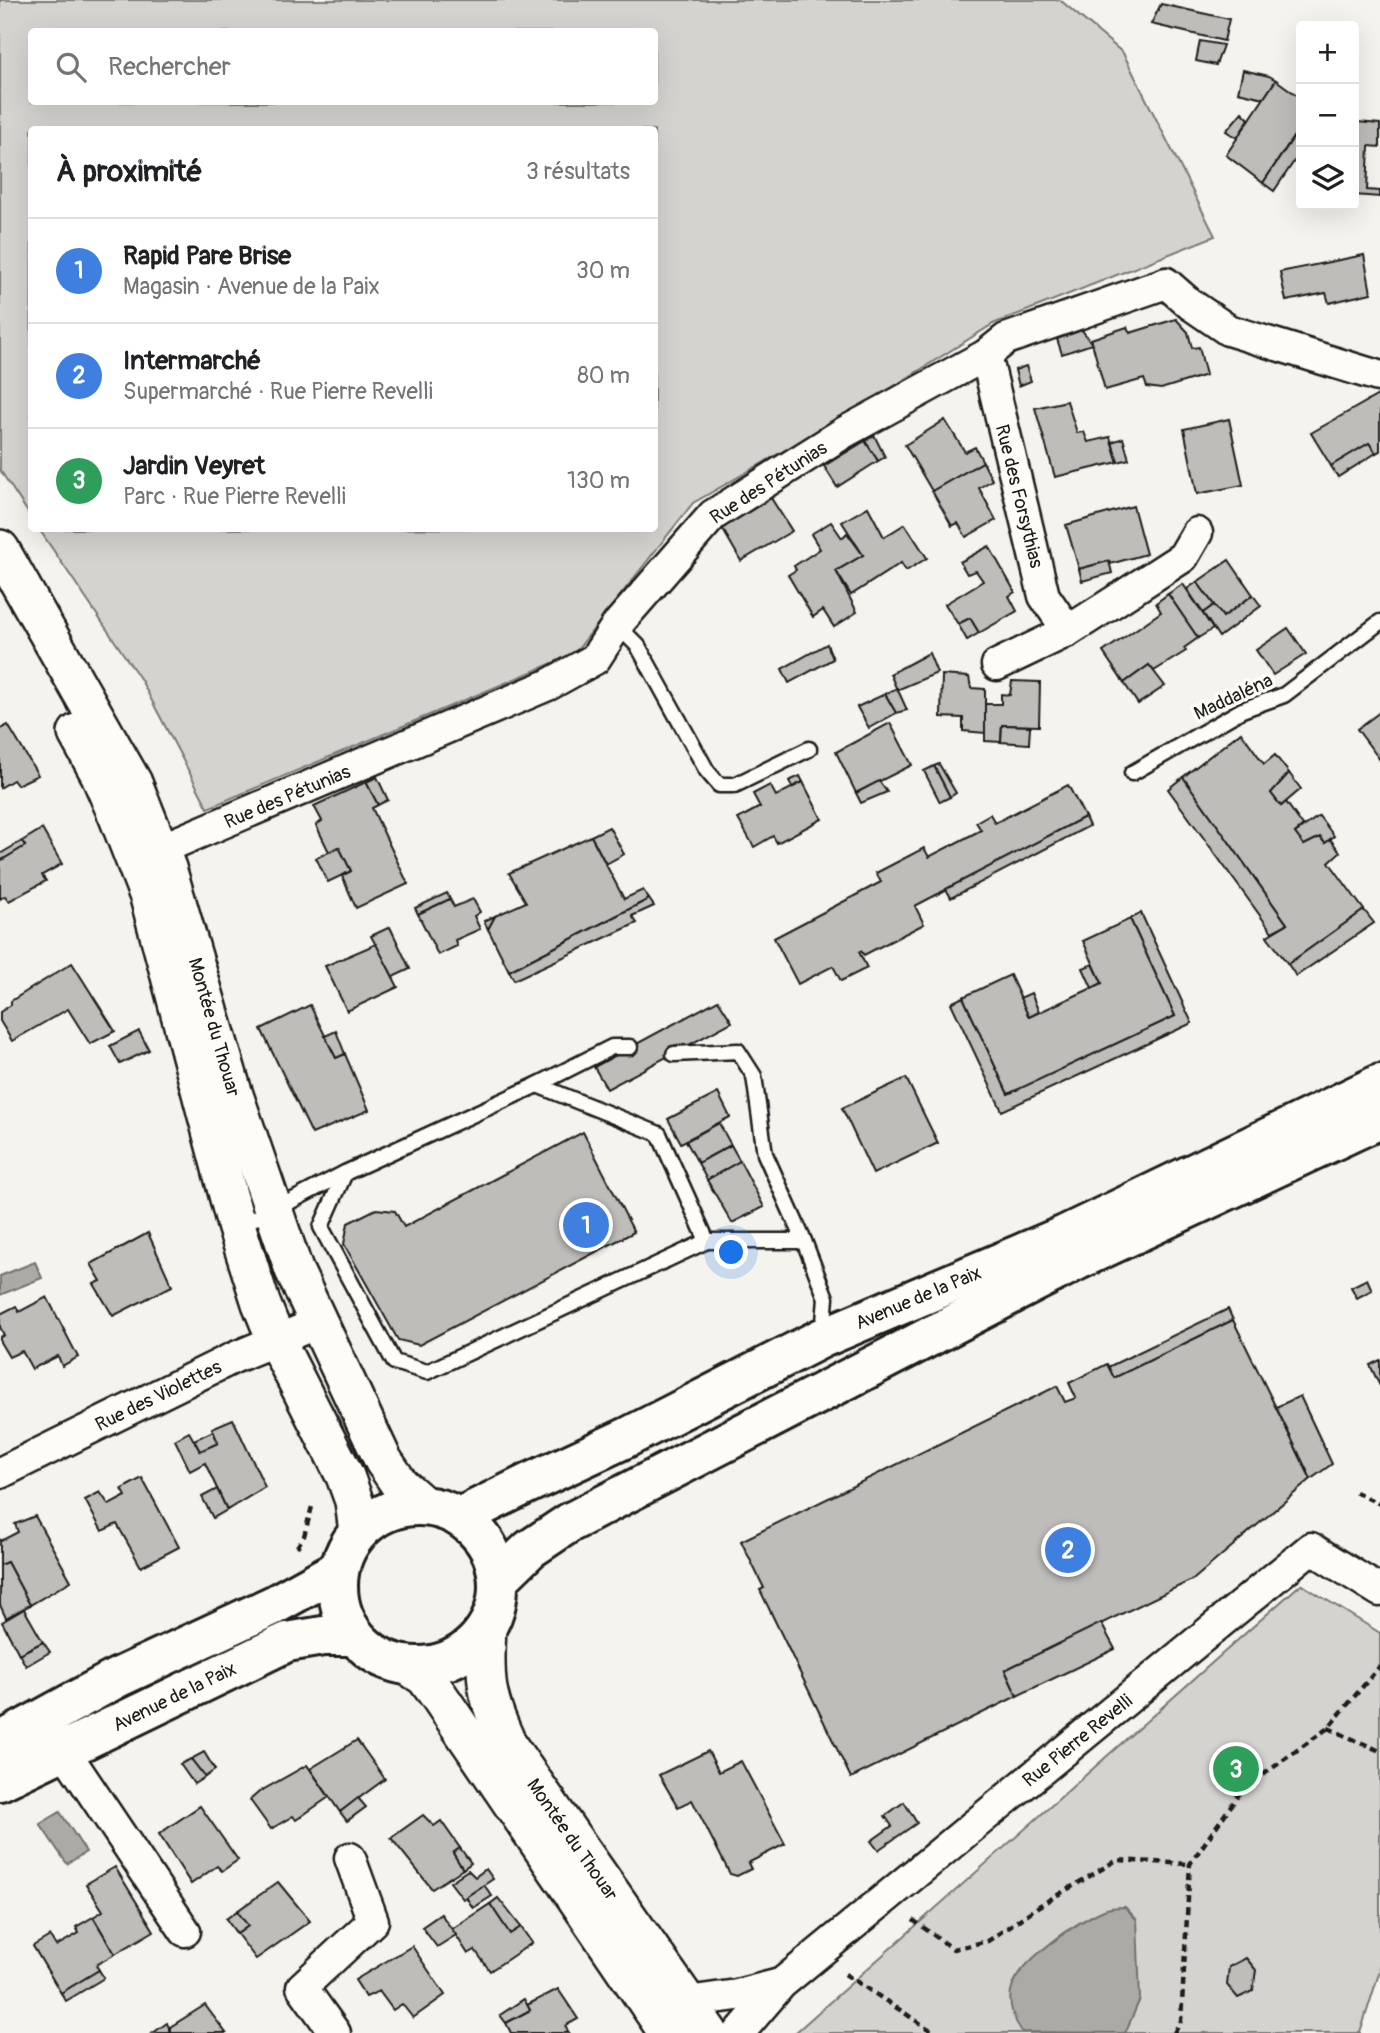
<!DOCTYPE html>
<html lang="fr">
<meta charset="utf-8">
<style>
:root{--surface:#fff;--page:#f6f6f6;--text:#202124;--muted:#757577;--line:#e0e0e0;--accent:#7c3aed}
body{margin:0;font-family:Pangolin,sans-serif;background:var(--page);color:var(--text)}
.controls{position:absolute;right:21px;top:21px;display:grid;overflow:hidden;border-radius:7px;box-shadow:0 7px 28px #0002}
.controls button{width:63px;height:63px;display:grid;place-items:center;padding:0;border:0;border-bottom:2px solid var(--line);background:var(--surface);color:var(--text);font:35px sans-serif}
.you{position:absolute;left:732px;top:1253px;width:24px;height:24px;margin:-18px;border:5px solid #fff;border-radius:50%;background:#1a73e8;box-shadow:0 0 0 10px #1a73e833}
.badge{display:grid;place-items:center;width:46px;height:46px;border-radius:50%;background:var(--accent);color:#fff;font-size:23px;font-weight:700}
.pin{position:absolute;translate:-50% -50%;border:4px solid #fff;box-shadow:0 2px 7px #0006}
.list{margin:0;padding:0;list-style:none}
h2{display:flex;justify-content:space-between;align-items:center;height:91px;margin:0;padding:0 28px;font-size:30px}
h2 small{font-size:23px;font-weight:400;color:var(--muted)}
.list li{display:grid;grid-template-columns:46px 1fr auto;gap:21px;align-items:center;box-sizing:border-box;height:105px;padding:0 28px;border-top:2px solid var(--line)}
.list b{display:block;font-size:26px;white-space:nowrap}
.list p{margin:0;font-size:23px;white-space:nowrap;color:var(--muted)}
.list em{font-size:23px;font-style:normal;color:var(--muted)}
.icon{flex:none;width:38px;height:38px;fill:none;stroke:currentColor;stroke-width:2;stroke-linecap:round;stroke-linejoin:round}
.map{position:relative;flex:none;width:1380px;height:2033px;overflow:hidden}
.search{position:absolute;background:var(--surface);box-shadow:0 7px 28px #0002;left:28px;top:28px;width:630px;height:77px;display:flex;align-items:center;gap:18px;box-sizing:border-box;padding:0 24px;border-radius:7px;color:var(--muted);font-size:26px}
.panel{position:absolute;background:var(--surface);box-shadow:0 7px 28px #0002;left:28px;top:126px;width:630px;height:406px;border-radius:7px}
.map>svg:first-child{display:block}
</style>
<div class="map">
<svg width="1380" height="2033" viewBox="0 0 1380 2033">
<rect width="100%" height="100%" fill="#f4f3ee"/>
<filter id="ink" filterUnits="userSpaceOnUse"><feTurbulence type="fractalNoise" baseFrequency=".0143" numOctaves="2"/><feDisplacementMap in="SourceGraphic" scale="14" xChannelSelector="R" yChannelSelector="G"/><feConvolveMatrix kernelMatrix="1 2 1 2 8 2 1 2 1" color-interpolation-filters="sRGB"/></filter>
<g filter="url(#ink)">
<g fill="#d4d3cf" stroke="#787876" stroke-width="2" fill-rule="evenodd">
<path d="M0 0H1060L1123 53 1215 236 993 324 869 402 693 503 574 654 208 808 141 680 39 529 654 528V130H32L31 517 0 470ZM32 32H654V102H32Z"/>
<path d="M1301 1584 1380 1633V1970L1360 2033H795Z"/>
</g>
<g fill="#abaaa6" stroke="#72716f" stroke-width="2">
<path d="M35 1262 42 1278 0 1295V1276Z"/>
<path d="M60 1812 86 1852 67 1864 40 1824Z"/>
<path d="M1125 1907 1137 1920 1140 1999 1126 2031 1124 2033 1022 2032C1014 2020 1008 2007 1011 1991 1016 1963 1078 1921 1104 1910 1110 1907 1118 1907 1125 1907Z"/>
</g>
<g fill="#bebdba" stroke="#1c1c1c" stroke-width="2">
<path d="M1161 4 1229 19 1224 41 1151 24Z"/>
<path d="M1200 41 1223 45 1216 65 1196 61Z"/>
<path d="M1243 70 1269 76 1276 80 1264 98 1238 92Z"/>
<path d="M1276 80 1301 98V125L1263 183 1226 155Z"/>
<path d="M1242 112 1249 119 1237 138 1226 131Z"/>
<path d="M1357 122 1380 124V147L1369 146 1367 190 1380 191V197L1354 195Z"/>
<path d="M1293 138 1301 144V151L1274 191 1263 183Z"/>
<path d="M1364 255 1371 293 1329 303 1326 293 1286 301 1280 272Z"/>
<path d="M1176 319 1188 332 1192 348 1199 347 1206 375 1161 389 1147 387 1144 379 1105 390 1091 339 1127 327 1130 333Z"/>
<path d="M1082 330 1092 344 1062 354 1057 339Z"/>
<path d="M1026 366 1031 381 1019 386 1015 370Z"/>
<path d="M1380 394V451L1376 453 1369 443 1331 466 1311 433Z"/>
<path d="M1067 401 1077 433 1084 432 1088 442 1110 437 1118 462 1055 477 1035 408Z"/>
<path d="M1229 419 1243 485 1197 494 1184 429Z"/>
<path d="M945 420 965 452 975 447 983 462 932 491 905 445Z"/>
<path d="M874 435 885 457 878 461 865 441Z"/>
<path d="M1123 438 1129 459 1118 462 1112 442Z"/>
<path d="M865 441 878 461 837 487 824 466Z"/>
<path d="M1369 443 1376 453 1338 477 1331 466Z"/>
<path d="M983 462 992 480 979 488 996 520 966 537 958 523 952 526 932 491Z"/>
<path d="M771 498 792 531 741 561 722 528Z"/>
<path d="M1133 506 1146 554 1110 564 1109 561 1079 569 1066 525Z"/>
<path d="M868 507 884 537 905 524 927 558 906 571 901 563 851 595 836 571 863 555 842 522Z"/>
<path d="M831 522 842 538 847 533 863 555 836 571 857 612 834 627 823 610 813 617 788 575 796 570 794 566 820 549 811 534Z"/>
<path d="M989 546 1015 592 1009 596 1017 611 979 633 970 618 958 624 945 604 983 581 976 571 967 574 960 562Z"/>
<path d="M1229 560 1253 595 1223 617 1197 582Z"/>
<path d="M1109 561 1112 573 1082 581 1079 569Z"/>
<path d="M1197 582 1214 605 1203 613 1187 589Z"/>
<path d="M1183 584 1213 629 1198 638 1168 594Z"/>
<path d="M1168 594 1198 638 1184 648 1186 651 1154 671 1149 665 1124 683 1103 652 1161 612 1156 603Z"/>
<path d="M1253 595 1261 606 1219 637 1203 613 1214 605 1223 617Z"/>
<path d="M970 618 979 633 967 640 958 624Z"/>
<path d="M1288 628 1306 654 1273 675 1256 650Z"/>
<path d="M827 644 833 659 789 683 782 669Z"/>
<path d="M929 653 937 673 897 690 890 674Z"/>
<path d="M1149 665 1165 686 1138 704 1124 683Z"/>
<path d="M942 675 969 677 971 688 985 689V733L963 731V718L941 717Z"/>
<path d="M1012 681 1040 682 1039 726 1002 725 1001 742 985 741V704H1001V694L1010 695Z"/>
<path d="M897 688 907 710 896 713 885 694Z"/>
<path d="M885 694 896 713 869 728 857 707Z"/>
<path d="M1380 712V760L1357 729Z"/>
<path d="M890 723 912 765 856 793 836 752Z"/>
<path d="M8 725 38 775 17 785 13 780 0 788V729Z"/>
<path d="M1002 725 1030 726 1029 744 1001 742Z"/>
<path d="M1241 732 1264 764 1275 755 1289 773 1271 793 1281 806 1286 802 1303 826 1295 833 1304 845 1320 837 1325 843 1330 839 1340 852 1329 862 1364 910 1288 964 1267 936 1287 924 1183 777Z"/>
<path d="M939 764 956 793 950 797 934 766Z"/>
<path d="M934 766 950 797 940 802 924 771Z"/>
<path d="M1289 773 1301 789 1281 806 1271 793Z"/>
<path d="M800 776 803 782 792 787 789 781Z"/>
<path d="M377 777 388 800 378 805 366 782Z"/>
<path d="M1183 777 1287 924 1272 932 1168 789Z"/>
<path d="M879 781 887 792 861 803 856 793Z"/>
<path d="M366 782 378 805 372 808 408 884 356 908 342 876 351 871 339 847 329 852 316 825 322 821 314 806Z"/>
<path d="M803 782 822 819 777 843 773 836 754 847 738 819 760 807 753 794 770 785 776 796Z"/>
<path d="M1068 785 1085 817 915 906 924 924 864 955 861 951 859 952 867 968 841 981 833 966 798 984 774 938 881 882 876 873 924 848 929 857 981 830 976 822 990 814 995 823Z"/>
<path d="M1319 816 1334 836 1325 843 1320 837 1304 845 1295 833Z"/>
<path d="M1085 817 1089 826 951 898 946 889Z"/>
<path d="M609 827 624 854 606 864 591 836Z"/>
<path d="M42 829 62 864 42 875 46 881 9 901 5 896 0 899V861L25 846 22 841Z"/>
<path d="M591 836 624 899 643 890 649 899 509 971 488 929 495 916 526 902 509 873Z"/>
<path d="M22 841 25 846 0 861V854Z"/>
<path d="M339 847 351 871 328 882 316 858Z"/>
<path d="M447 893 450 899 418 914 415 908Z"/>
<path d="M450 899 454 907 473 899 480 912 474 916 480 929 455 940 457 946 438 955 418 914Z"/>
<path d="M649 899 654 906 632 916 637 923 514 980 509 971Z"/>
<path d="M1364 910 1374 923 1296 976 1288 964Z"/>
<path d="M1141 913 1192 1023 1002 1111 951 1003 963 997 1008 1094 1175 1016 1130 919Z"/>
<path d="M495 916 488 929 484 921Z"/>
<path d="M1130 919 1175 1016 1008 1094 963 997 1010 975 1029 1017 1092 988 1102 983 1083 941Z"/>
<path d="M390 927 410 969 393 977 371 936Z"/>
<path d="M376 944 398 987 347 1011 325 966Z"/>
<path d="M72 963 115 1031 90 1044 68 1009 12 1041 0 1021V1012L11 1005V1001Z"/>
<path d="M1093 964 1102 983 1092 988 1083 968Z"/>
<path d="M1031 993 1039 1012 1029 1017 1020 998Z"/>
<path d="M718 1000 732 1022 607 1089 594 1067Z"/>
<path d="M310 1005 336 1058 345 1054 369 1110 312 1134 261 1029Z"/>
<path d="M139 1031 149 1050 120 1064 110 1046Z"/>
<path d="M336 1031 345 1054 336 1058 325 1036Z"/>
<path d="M906 1078 938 1143 873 1174 842 1108Z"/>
<path d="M718 1093 730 1117 681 1143 668 1119Z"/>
<path d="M719 1123 731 1145 698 1163 686 1141Z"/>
<path d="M583 1132 634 1232 419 1345 398 1340 344 1244 348 1223 376 1209 395 1211 404 1227Z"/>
<path d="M731 1145 740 1161 707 1180 698 1163Z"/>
<path d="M740 1161 764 1207 732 1223 707 1180Z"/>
<path d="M148 1233 172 1286 113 1316 94 1284 101 1281 91 1264Z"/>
<path d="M1367 1279 1372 1290 1357 1298 1351 1287Z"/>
<path d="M47 1297 78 1357 62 1366 58 1356 32 1369 22 1351 9 1357 0 1342V1337L4 1335 0 1327V1314L16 1306 19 1312Z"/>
<path d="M1228 1309 1233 1320 1114 1378 1108 1367Z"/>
<path d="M1233 1320 1311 1479 1194 1579 1005 1670 1017 1696 851 1778 760 1590 764 1588 741 1541 1057 1386 1065 1402 1076 1398 1069 1383 1107 1364 1114 1378Z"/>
<path d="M1380 1360V1386L1370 1365Z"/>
<path d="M1300 1396 1332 1464 1311 1479 1276 1407Z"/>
<path d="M233 1419 265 1487 227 1510 205 1463 190 1471 175 1440 189 1432 200 1451 218 1443 212 1428Z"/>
<path d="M213 1431 218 1443 200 1451 194 1440Z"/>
<path d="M142 1478 179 1547 141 1567 117 1524 102 1531 85 1500 100 1492 109 1505 126 1496 122 1489Z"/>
<path d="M217 1489 227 1510 213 1518 202 1497Z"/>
<path d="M35 1516 71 1581 30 1605 7 1562 0 1565V1539L1 1541 18 1532 15 1524Z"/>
<path d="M7 1562 30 1605 6 1618 0 1605V1565Z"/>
<path d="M24 1609 43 1642 19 1654 2 1622Z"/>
<path d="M1101 1623 1115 1649 1017 1696 1005 1670Z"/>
<path d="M43 1642 50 1652 26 1666 19 1654Z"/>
<path d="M357 1740 385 1779 340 1812 310 1769Z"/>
<path d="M708 1751 719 1772 741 1761 785 1844 748 1863 751 1869 737 1876 730 1874 692 1800 678 1807 659 1775Z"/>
<path d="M204 1752 215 1770 205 1777 191 1759Z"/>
<path d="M191 1759 205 1777 194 1784 180 1764Z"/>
<path d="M307 1765 329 1797 296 1820 293 1816 271 1829 250 1800 259 1792Z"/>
<path d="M358 1798 366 1807 347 1821 340 1812Z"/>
<path d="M904 1802 917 1823 878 1850 871 1841 892 1826 885 1816Z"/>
<path d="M200 1806 238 1860 222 1871 217 1866 191 1884 159 1834Z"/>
<path d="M423 1815 434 1826 441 1821 460 1848 453 1853 463 1869 432 1889 391 1838Z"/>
<path d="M460 1848 471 1863 463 1869 453 1853Z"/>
<path d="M115 1867 154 1931 115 1954 93 1917 103 1911 86 1884Z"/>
<path d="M486 1869 493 1879 463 1899 450 1882 468 1870 475 1877Z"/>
<path d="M278 1882 310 1921 256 1959 237 1934 248 1926 237 1911Z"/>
<path d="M484 1885 492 1896 473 1908 466 1897Z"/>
<path d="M498 1898 521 1927 510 1934 490 1904Z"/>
<path d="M490 1904 510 1934 521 1927 532 1943 490 1971 475 1950 468 1954 452 1929Z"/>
<path d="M237 1911 248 1926 237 1934 226 1919Z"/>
<path d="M441 1914 456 1935 437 1947 422 1927Z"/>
<path d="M93 1917 115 1954 96 1965 99 1970 61 1993 33 1946 50 1936 56 1946 79 1933 76 1927Z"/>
<path d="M412 1946 445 1995 413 2018 402 2004 393 2010 379 1991 366 1997 355 1980Z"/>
<path d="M1246 1958 1256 1970 1253 1991 1238 1998 1227 1985 1229 1967Z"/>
<path d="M99 1970 104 1978 66 2001 61 1993Z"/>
<path d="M558 1989 578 2019 565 2026 569 2033H511L506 2023 530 2010 527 2005Z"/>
<path d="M524 1999 530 2010 506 2023 500 2015Z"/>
<path d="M205 2005 226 2033H171L170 2027Z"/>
<path d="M167 2023 171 2033H153Z"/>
</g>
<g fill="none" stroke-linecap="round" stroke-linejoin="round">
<g stroke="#1c1c1c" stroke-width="19">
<g id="service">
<path d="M617 625 638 646 707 771 719 785H735L809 749"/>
<path d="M1132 773 1242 710 1284 695 1380 622"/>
<path d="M674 1054 738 1051 754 1076 765 1154 804 1241 826 1298 823 1334"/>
<path d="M537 1085 612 1047H630"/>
<path d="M345 1173 321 1227 394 1362 427 1372 707 1241"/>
<path d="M238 1225 272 1211 345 1173 537 1085 659 1134 707 1241H804"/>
</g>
</g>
<g stroke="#1c1c1c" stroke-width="35">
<g id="minor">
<path d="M986 355 1044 596 1068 631"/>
<path d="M997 665 1068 631 1112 603 1183 557 1197 533"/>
<path d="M161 849 548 685 595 659 617 625 713 515 845 432 986 355 1006 339 1166 283 1190 304 1228 330 1378 376"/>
<path d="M0 1473 233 1358 318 1323"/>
<path d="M53 1734 185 1931"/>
<path d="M670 2012 687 2002 737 1995 780 1984"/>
<path d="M335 2033 302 1987 373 1921 350 1858"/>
<path d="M739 2033 781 1984 1311 1548 1380 1591"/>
</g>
</g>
<g stroke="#1c1c1c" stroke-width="42">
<g id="tertiary">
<path d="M0 549 133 783 167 868 232 1089 294 1270 383 1460 400 1485 424 1506"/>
<path d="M77 733 98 771 118 817 149 897 236 1225 261 1303 276 1340 345 1476 354 1501 358 1532"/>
<path d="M487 1626C484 1681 485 1697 509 1747L709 2033"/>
<path d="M407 1665 425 1677 439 1696 668 2033"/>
</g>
</g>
<g stroke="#1c1c1c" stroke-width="44">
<g id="secondary">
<circle cx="418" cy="1586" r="80"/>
<path d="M460 1517 527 1484 628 1437 822 1338 1065 1235 1380 1084"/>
<path d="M498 1580 530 1549 569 1523 1078 1260 1380 1119"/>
<path d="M0 1742 117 1678 274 1605 339 1569"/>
<path d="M0 1781 287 1642 323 1636H355"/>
</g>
</g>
<g stroke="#1c1c1c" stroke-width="4.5" stroke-dasharray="7 5" stroke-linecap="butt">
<path d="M1355 1492 1380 1504"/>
<path d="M297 1547 304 1536 313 1503"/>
<path d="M1328 1728 1380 1751"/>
<path d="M913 1920 953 1949 988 1941 1039 1906 1117 1860 1190 1864"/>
<path d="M845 1974 935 2033"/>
<path d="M1174 2033 1181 2021 1190 1864 1242 1790 1328 1728 1380 1666"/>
</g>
<use href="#service" stroke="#fdfcf7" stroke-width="14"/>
<use href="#minor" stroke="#fdfcf7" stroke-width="30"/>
<use href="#tertiary" stroke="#fdfcf7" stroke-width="37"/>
<use href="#secondary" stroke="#fdfcf7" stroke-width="38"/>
</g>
</g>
<g text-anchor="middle" stroke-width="7" stroke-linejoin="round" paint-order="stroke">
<g font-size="19" fill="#1c1c1c" stroke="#fdfcf7">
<text transform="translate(768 482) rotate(-33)" y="7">Rue des Pétunias</text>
<text transform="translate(1020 496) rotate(76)" y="7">Rue des Forsythias</text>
<text transform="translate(1233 696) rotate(-25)" y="7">Maddaléna</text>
<text transform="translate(287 796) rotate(-23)" y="7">Rue des Pétunias</text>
<text transform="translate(215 1027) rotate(74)" y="7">Montée du Thouar</text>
<text transform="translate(918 1297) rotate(-23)" y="7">Avenue de la Paix</text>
<text transform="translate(158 1395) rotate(-26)" y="7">Rue des Violettes</text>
<text transform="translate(174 1696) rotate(-26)" y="7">Avenue de la Paix</text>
<text transform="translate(1077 1740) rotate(-39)" y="7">Rue Pierre Revelli</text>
<text transform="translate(573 1839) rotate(55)" y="7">Montée du Thouar</text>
</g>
</g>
</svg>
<div class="controls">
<button>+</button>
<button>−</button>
<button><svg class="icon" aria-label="layers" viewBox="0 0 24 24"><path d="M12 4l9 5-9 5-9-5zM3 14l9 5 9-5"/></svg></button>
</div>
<div class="you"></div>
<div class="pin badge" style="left:586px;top:1225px;background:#3f7fe0">1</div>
<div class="pin badge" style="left:1068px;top:1550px;background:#3f7fe0">2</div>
<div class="pin badge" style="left:1236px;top:1769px;background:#2e9e5b">3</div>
<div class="search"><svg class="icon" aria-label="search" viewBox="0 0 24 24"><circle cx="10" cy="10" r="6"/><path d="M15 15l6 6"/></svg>Rechercher</div>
<section class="panel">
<h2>À proximité<small>3 résultats</small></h2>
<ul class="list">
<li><span class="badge" style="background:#3f7fe0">1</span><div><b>Rapid Pare Brise</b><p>Magasin · Avenue de la Paix</p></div><em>30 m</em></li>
<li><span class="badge" style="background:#3f7fe0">2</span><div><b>Intermarché</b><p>Supermarché · Rue Pierre Revelli</p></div><em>80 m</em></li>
<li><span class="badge" style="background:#2e9e5b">3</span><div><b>Jardin Veyret</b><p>Parc · Rue Pierre Revelli</p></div><em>130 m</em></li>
</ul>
</section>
</div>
